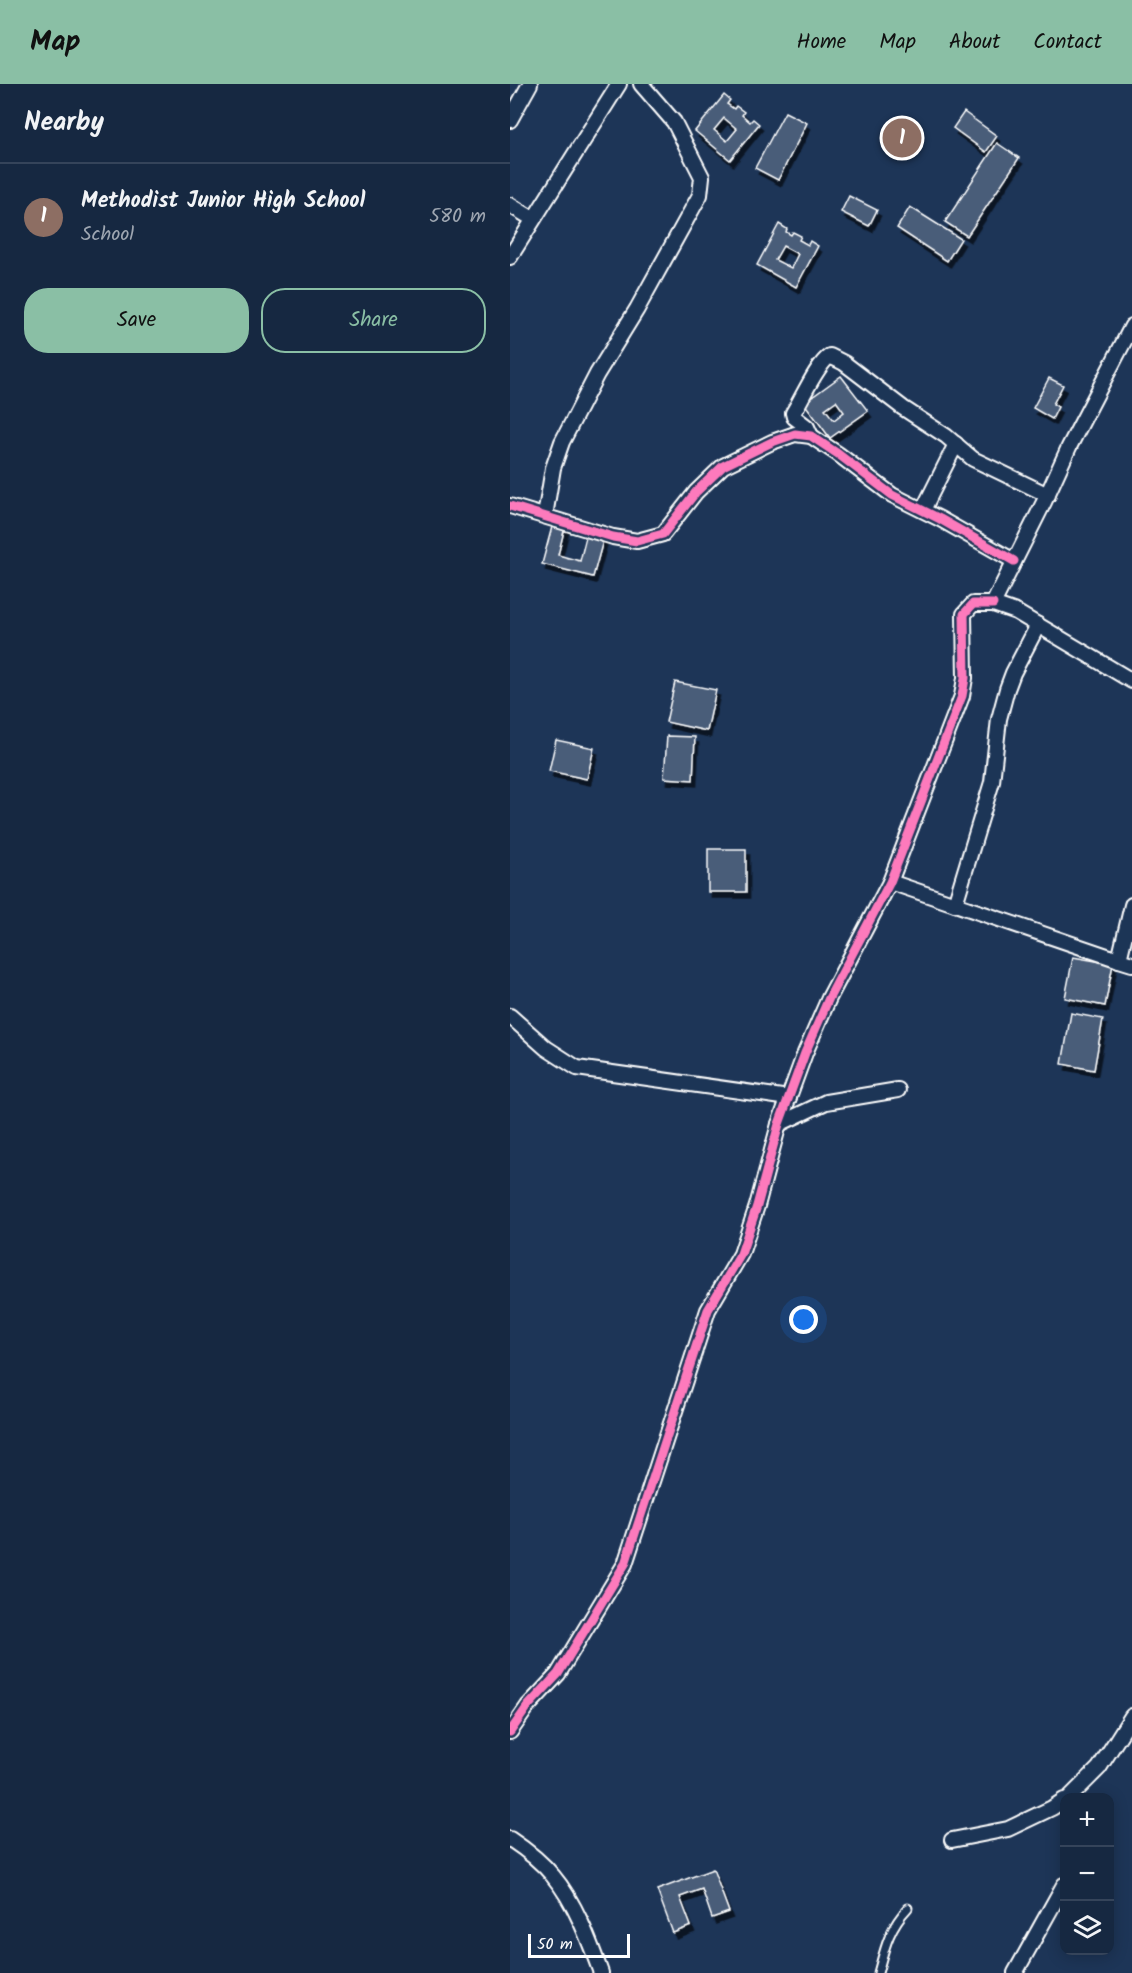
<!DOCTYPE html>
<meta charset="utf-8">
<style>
:root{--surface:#162841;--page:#1f3048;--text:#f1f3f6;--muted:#9ea6b1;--line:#35445a;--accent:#8abfa5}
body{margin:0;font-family:Kalam,sans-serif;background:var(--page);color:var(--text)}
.controls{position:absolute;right:18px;bottom:18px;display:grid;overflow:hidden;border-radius:12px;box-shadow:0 3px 15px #0003}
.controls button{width:54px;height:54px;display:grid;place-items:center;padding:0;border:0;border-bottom:2px solid var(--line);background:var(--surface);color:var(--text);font:30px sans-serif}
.scale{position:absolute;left:18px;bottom:15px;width:102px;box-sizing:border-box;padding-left:6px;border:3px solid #fff;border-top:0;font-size:16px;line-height:21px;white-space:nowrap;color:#fff;-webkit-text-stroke:4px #1d3557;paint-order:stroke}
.you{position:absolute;left:294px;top:1236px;width:21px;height:21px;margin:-15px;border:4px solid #fff;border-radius:50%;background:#1a73e8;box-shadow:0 0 0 9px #1a73e833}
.badge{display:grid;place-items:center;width:39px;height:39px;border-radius:50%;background:var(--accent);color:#fff;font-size:20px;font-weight:700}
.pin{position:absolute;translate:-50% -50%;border:3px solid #fff;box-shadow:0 2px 6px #0006}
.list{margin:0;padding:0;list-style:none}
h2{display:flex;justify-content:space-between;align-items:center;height:78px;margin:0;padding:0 24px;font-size:26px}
h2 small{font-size:20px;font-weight:400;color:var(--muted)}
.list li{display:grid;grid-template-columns:39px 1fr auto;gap:18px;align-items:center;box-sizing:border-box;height:108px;padding:0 24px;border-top:2px solid var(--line)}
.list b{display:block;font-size:22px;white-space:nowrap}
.list p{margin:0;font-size:20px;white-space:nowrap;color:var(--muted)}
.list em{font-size:20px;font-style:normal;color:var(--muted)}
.actions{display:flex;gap:12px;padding:18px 24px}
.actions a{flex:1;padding:14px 0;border:2px solid var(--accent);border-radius:24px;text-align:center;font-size:21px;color:var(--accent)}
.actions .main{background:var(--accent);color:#111}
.icon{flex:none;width:33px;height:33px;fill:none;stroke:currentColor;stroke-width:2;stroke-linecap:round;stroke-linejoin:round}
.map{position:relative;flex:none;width:622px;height:1889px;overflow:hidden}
header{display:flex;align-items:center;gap:36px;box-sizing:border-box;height:84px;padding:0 30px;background:var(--accent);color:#111}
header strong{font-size:28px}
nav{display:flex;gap:33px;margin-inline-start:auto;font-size:21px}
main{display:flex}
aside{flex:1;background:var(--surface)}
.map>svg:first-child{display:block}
</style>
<header>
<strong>Map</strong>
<nav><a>Home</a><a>Map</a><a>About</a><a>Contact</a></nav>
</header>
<main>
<aside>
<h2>Nearby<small></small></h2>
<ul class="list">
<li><span class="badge" style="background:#8d6e63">1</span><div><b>Methodist Junior High School</b><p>School</p></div><em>580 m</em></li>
</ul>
<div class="actions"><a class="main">Save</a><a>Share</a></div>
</aside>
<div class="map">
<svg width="622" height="1889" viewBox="0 0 622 1889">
<defs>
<filter id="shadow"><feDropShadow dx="3.5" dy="6" stdDeviation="0" flood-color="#0009"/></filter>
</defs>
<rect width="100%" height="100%" fill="#1d3557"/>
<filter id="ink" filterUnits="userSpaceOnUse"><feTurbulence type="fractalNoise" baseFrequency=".0167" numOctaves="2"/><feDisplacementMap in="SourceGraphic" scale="12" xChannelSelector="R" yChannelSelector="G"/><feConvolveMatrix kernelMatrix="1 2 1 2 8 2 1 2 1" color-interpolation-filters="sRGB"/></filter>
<g filter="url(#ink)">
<g fill="#4a5d79" stroke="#fff" stroke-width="1.5" fill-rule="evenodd" filter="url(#shadow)">
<path d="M214 11 220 16 217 20 224 25 226 22 234 28 232 31 240 38 243 35 249 40 220 76 185 47ZM214 34 227 45 217 57 204 46Z"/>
<path d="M275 28 297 39 268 96 245 84Z"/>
<path d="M454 28 487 52 476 68 443 44Z"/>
<path d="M487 59 509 74 457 152 435 138Z"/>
<path d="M339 112 367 126 359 142 331 128Z"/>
<path d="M400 123 451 155 437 177 387 144Z"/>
<path d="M269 140 277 145 276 148 281 151 283 148 291 152 289 156 298 161 300 157 308 162 286 203 247 181ZM273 162 288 170 281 184 265 176Z"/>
<path d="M331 292 358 327 320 354 294 319ZM326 317 334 328 324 336 315 325Z"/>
<path d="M539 294 553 301 543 320 548 323 542 335 523 324Z"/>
<path d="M43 439 55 443 48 471 70 477 77 449 94 453 83 493 32 480Z"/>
<path d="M165 598 206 606 197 647 156 638Z"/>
<path d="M157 652 185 653 183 696 154 694Z"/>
<path d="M46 656 84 664 77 695 39 687Z"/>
<rect x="198" y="765" width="38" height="43"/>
<path d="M563 873 603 880 595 922 555 914Z"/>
<path d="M561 929 593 935 584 986 552 980Z"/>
<path d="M203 1785 219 1828 202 1834 192 1805 170 1813 181 1842 163 1849 147 1806Z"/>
</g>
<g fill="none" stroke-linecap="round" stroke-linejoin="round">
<g stroke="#fff" stroke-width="11">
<path id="service" d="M368 1889C375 1863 379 1844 398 1824"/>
</g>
<g stroke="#fff" stroke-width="18">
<g id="minor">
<path d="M0 36 20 0"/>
<path d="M0 121 23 135"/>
<path d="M0 173 109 0"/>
<path d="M622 242 559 363 534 418 483 520 506 528 622 597"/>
<path d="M301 352 297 343 284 333 283 329C292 315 307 280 320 272L334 279 393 324 436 352 463 375 538 411"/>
<path d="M0 422 103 453 127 457 153 450 186 408 213 382 262 358 285 350 301 352 328 370 382 411 430 435 504 477"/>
<path d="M413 426 446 360"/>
<path d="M35 432 43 384 52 358 87 290 127 225 190 111 192 93 164 38 131 0"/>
<path d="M528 541 503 589 497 605 489 635 482 698 445 820 609 876"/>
<path d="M380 798 445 820"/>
<path d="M622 821 609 876 622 880"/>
<path d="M0 932 36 964 67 984 279 1014"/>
<path d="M269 1040 316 1018 388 1006"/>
<path d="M0 1648 18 1622 48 1590 115 1480 198 1226 231 1170 247 1122 269 1040 295 969 319 914 380 798 452 612 455 594 454 530 463 520H483"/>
<path d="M559 1714 589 1684 622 1632"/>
<path d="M0 1755C15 1765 31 1777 43 1792 65 1818 79 1856 91 1889"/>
<path d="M442 1756 498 1745 542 1724 554 1716"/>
<path d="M505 1889 554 1801"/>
</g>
</g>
<use href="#service" stroke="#1d3557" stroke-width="7"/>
<use href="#minor" stroke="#1d3557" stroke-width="14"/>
<g stroke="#1d3557" stroke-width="13">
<g id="cycleway">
<path d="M0 422 103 453 127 457 153 450 186 408 213 382 262 358 285 350 301 352 328 370 382 411 430 435 504 477"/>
<path d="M0 1648 18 1622 48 1590 115 1480 198 1226 231 1170 247 1122 269 1040 295 969 319 914 380 798 452 612 455 594 454 530 463 520H483"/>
</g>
</g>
<use href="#cycleway" stroke="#fd7abc" stroke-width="9"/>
</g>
</g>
</svg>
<div class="controls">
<button>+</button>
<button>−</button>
<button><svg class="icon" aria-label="layers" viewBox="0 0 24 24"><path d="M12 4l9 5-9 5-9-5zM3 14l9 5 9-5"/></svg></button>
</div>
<div class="scale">50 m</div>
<div class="you"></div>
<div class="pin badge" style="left:392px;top:54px;background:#8d6e63">1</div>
</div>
</main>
